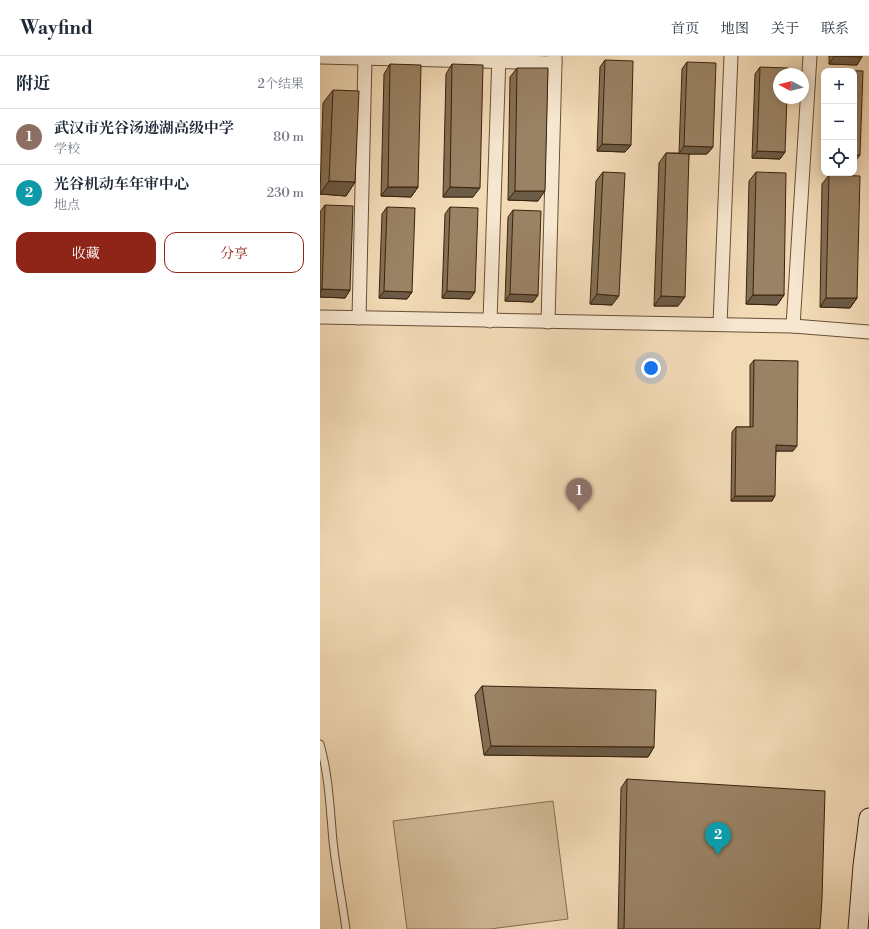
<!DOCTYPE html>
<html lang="zh">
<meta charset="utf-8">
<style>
:root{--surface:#fff;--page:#f6f6f7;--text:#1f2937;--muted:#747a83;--line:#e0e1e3;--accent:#8f2418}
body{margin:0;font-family:"Libre Bodoni","Noto Serif SC",serif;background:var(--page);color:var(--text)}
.controls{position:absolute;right:12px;top:12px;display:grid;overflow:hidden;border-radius:8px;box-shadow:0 2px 10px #0003}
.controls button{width:36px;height:36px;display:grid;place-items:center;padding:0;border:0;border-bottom:1px solid var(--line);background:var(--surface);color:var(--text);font:20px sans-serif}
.compass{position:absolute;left:453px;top:12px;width:36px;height:36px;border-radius:50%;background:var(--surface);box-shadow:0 2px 10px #0003;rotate:277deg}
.you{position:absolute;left:331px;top:312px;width:14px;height:14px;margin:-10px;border:3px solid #fff;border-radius:50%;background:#1a73e8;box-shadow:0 0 0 6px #1a73e833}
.badge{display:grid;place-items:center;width:26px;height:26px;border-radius:50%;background:var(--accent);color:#fff;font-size:13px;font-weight:700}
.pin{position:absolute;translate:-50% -33px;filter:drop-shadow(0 1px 2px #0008)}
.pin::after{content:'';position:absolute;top:21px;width:14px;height:12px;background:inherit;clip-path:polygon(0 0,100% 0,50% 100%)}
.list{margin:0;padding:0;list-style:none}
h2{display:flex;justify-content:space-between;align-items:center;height:52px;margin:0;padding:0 16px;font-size:17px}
h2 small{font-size:13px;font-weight:400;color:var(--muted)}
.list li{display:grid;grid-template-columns:26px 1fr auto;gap:12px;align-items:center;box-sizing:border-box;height:56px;padding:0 16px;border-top:1px solid var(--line)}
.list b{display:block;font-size:15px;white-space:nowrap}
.list p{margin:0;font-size:13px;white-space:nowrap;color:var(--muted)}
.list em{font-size:13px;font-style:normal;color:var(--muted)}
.actions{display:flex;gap:8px;padding:12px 16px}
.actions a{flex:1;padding:9px 0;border:1px solid var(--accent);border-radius:12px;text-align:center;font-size:14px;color:var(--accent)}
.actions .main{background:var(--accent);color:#fff}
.icon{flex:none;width:22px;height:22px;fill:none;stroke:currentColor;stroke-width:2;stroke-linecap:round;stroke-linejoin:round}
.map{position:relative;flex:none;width:549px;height:873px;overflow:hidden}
header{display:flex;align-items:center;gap:24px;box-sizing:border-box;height:56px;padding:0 20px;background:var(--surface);border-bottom:1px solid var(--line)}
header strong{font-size:19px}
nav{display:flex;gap:22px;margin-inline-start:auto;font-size:14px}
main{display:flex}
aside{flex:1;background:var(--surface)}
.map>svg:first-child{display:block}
</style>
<header>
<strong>Wayfind</strong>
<nav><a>首页</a><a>地图</a><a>关于</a><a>联系</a></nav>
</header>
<main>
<aside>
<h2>附近<small>2个结果</small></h2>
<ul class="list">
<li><span class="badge" style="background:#8d6e63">1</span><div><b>武汉市光谷汤逊湖高级中学</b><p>学校</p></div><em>80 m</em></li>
<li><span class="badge" style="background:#0f9aa8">2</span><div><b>光谷机动车年审中心</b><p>地点</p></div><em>230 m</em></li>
</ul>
<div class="actions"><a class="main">收藏</a><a>分享</a></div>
</aside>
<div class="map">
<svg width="549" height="873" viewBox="0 0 549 873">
<rect width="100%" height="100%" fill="#f2dab6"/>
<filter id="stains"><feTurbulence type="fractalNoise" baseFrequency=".005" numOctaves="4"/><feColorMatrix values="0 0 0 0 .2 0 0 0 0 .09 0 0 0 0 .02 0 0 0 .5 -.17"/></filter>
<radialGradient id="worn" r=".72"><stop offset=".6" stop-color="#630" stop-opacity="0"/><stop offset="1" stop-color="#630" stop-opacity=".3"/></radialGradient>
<path fill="#d3bb99" stroke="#866e52" d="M233 745 248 863 170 873H87L73 765Z"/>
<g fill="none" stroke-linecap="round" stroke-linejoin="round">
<g stroke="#685036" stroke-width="9">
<path id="lane" d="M0 688C9 720 10 752 13 785 16 814 22 844 26 873"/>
</g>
<g stroke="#685036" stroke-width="15">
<g id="street">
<path d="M0 1 235 7V0"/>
<path d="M0 261 473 270 549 276"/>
<path d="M39 262 45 2"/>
<path d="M170 265 179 0"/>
<path d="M228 266 235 7"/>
<path d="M400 268 411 0"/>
<path d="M473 270 490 0"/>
</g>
</g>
<g stroke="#3a220c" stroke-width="21">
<path id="secondary" d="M538 873 543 810 549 762"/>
</g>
<use href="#lane" stroke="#f7e7d0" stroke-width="7"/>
<use href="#street" stroke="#f7e7d0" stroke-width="13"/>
<use href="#secondary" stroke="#f7e7d0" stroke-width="19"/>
</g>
<g fill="#847056" stroke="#3a220c">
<path d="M509 0H542L537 9 509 8Z"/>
<path d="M285 4 311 89 305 96 277 95 280 11Z"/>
<path d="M367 6 393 91 387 98H369L358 250H334L339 107 346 97H359L362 13Z"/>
<path d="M70 8 98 131 91 141 61 140 64 18Z"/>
<path d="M132 8 153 141H123L126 18Z"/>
<path d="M440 11 465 96 460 103 432 102 435 18Z"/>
<path d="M197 12 218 145 188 144 190 21Z"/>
<path d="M13 34 35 126 26 140 0 138 3 47Z"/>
<path d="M283 116 292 249 270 248 276 125Z"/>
<path d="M436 116 464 239 457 249 426 248 429 125Z"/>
<path d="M509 119 537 242 530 252 500 251 502 128Z"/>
<path d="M5 149 30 234 25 242 0 241V156Z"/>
<path d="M67 151 92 236 87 243 59 242 62 158Z"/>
<path d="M130 151 150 243 122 242 125 158Z"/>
<path d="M193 154 218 239 213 246 185 245 188 161Z"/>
<path d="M434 304 473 395H456L452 445H411L412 376 416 371H430V309Z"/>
<path d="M162 630 334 691 328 701 164 699 155 639Z"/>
<path d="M307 723 500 873H298L301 732Z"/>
</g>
<g fill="#6c5b46" stroke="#3a220c">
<path d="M514 0 542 1 537 9 509 8Z"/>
<path d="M282 88 311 89 305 96 277 95Z"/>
<path d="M364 90 393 91 387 98H359Z"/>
<path d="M437 95 465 96 460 103 432 102Z"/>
<path d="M534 99H540L534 107Z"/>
<path d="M9 125 35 126 26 140 0 138Z"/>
<path d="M68 131H98L91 141 61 140Z"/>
<path d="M130 131 160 132 153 141H123Z"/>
<path d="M195 135H225L218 145 188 144Z"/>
<path d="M2 233 30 234 25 242 0 241V236Z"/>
<path d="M64 235 92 236 87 243 59 242Z"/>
<path d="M127 235 155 236 150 243 122 242Z"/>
<path d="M190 238 218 239 213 246 185 245Z"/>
<path d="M277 238 299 240 292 249 270 248Z"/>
<path d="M433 239H464L457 249 426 248Z"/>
<path d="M341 240 365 241 358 250H334Z"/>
<path d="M506 242H537L530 252 500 251Z"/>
<path d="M456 389 477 390 473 395H452Z"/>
<path d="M415 440H455L452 445H411Z"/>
<path d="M171 690 334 691 328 701 164 699Z"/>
</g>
<g fill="#9a8264" stroke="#3a220c">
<path d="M514 0H542V1Z"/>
<path d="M285 4 313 5 311 89 282 88Z"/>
<path d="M367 6 396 7 393 91 364 90Z"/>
<path d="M70 8 101 9 98 131H68Z"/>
<path d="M132 8 163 9 160 132 130 131Z"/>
<path d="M440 11 468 12V18H459V42H467L465 96 437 95Z"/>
<path d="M197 12H228L225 135H195Z"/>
<path d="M515 14 543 15 540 99H534V15H515Z"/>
<path d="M13 34 39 35 35 126 9 125Z"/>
<path d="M346 97 369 98 365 241 341 240Z"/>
<path d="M283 116 305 117 299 240 277 238Z"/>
<path d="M436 116 466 117 464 239H433Z"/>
<path d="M509 119 540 120 537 242H506Z"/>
<path d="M5 149 33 150 30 234 2 233Z"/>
<path d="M67 151 95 152 92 236 64 235Z"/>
<path d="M130 151 158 152 155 236 127 235Z"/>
<path d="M193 154 221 155 218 239 190 238Z"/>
<path d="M434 304 478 305 477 390 456 389 455 440H415L416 371H433Z"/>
<path d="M162 630 336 634 334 691 171 690Z"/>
<path d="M307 723 505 735 502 843 500 873H304Z"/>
</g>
<rect width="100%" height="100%" filter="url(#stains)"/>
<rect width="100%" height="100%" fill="url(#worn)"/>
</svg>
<div class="controls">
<button>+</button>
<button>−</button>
<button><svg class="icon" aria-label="locate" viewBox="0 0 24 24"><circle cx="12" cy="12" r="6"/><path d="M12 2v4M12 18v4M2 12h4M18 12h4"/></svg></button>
</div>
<svg class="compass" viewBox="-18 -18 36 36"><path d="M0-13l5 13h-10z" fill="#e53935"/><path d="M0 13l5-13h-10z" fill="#747a83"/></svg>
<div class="you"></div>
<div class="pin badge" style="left:259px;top:455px;background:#8d6e63">1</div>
<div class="pin badge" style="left:398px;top:799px;background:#0f9aa8">2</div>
</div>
</main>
